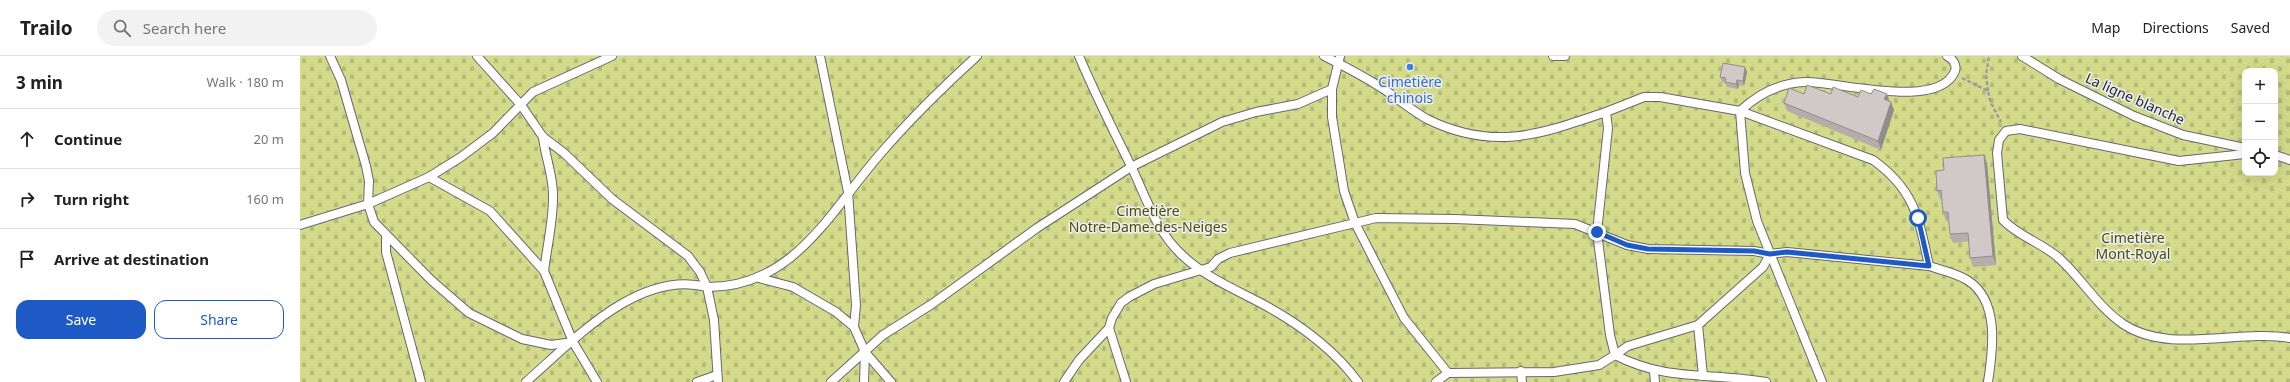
<!DOCTYPE html>
<meta charset="utf-8">
<style>
:root{--surface:#fff;--page:#f2f2f2;--text:#202124;--muted:#757577;--line:#e0e0e0;--accent:#1e5ac6}
body{margin:0;font-family:"Noto Sans",sans-serif;background:var(--page);color:var(--text)}
.controls{position:absolute;right:12px;top:12px;display:grid;overflow:hidden;border-radius:8px;box-shadow:0 4px 16px #0002}
.controls button{width:36px;height:36px;display:grid;place-items:center;padding:0;border:0;border-bottom:1px solid var(--line);background:var(--surface);color:var(--text);font:20px sans-serif}
.stop{position:absolute;width:12px;height:12px;margin:-9px;border:3px solid #1e5ac6;border-radius:50%;background:#fff}
.stop.end{background:#1e5ac6;border-color:#fff;box-shadow:0 1px 4px #0008}
.list{margin:0;padding:0;list-style:none}
h2{display:flex;justify-content:space-between;align-items:center;height:52px;margin:0;padding:0 16px;font-size:17px}
h2 small{font-size:13px;font-weight:400;color:var(--muted)}
.list li{display:grid;grid-template-columns:26px 1fr auto;gap:12px;align-items:center;box-sizing:border-box;height:60px;padding:0 16px;border-top:1px solid var(--line)}
.list b{display:block;font-size:15px;white-space:nowrap}
.list em{font-size:13px;font-style:normal;color:var(--muted)}
.actions{display:flex;gap:8px;padding:12px 16px}
.actions a{flex:1;padding:9px 0;border:1px solid var(--accent);border-radius:12px;text-align:center;font-size:14px;color:var(--accent)}
.actions .main{background:var(--accent);color:#fff}
.icon{flex:none;width:22px;height:22px;fill:none;stroke:currentColor;stroke-width:2;stroke-linecap:round;stroke-linejoin:round}
.map{position:relative;flex:none;width:1990px;height:326px;overflow:hidden}
header{display:flex;align-items:center;gap:24px;box-sizing:border-box;height:56px;padding:0 20px;background:var(--surface);border-bottom:1px solid var(--line)}
header strong{font-size:19px}
nav{display:flex;gap:22px;margin-inline-start:auto;font-size:14px}
.search{width:280px;height:36px;background:var(--page);display:flex;align-items:center;gap:10px;box-sizing:border-box;padding:0 14px;border-radius:22px;color:var(--muted);font-size:15px}
main{display:flex}
aside{flex:1;background:var(--surface)}
.map>svg:first-child{display:block}
</style>
<header>
<strong>Trailo</strong>
<div class="search"><svg class="icon" aria-label="search" viewBox="0 0 24 24"><circle cx="10" cy="10" r="6"/><path d="M15 15l6 6"/></svg>Search here</div>
<nav><a>Map</a><a>Directions</a><a>Saved</a></nav>
</header>
<main>
<aside>
<h2>3 min<small>Walk · 180 m</small></h2>
<ul class="list">
<li><svg class="icon" aria-label="ahead" viewBox="0 0 24 24"><path d="M12 20V5M6 11l6-6 6 6"/></svg><div><b>Continue</b></div><em>20 m</em></li>
<li><svg class="icon" aria-label="right" viewBox="0 0 24 24"><path d="M7 20v-9h11M14 6l5 5-5 5"/></svg><div><b>Turn right</b></div><em>160 m</em></li>
<li><svg class="icon" aria-label="arrive" viewBox="0 0 24 24"><path d="M6 21V4h12l-3 4 3 4H6"/></svg><div><b>Arrive at destination</b></div></li>
</ul>
<div class="actions"><a class="main">Save</a><a>Share</a></div>
</aside>
<div class="map">
<svg width="1990" height="326" viewBox="0 0 1990 326">
<defs>
<pattern id="cemetery-stones" width="16" height="16" patternUnits="userSpaceOnUse"><rect width="16" height="16" fill="#d3db8b"/><path d="M2 7V4a2 2 0 0 1 4 0v3zM10 15v-3a2 2 0 0 1 4 0v3z" fill="#b5bc78"/></pattern>
</defs>
<rect width="100%" height="100%" fill="#eceef5"/>
<path fill="url(#cemetery-stones)" fill-rule="evenodd" d="M0 0H1990V326H0ZM1945 15H1975V117H1945Z"/>
<g fill="none" stroke-linecap="round" stroke-linejoin="round">
<g stroke="#66686e" stroke-width="10">
<g id="lane">
<path d="M30 0 41 24 66 110 69 125 68 148 74 166 131 224 169 257 222 283 251 289 273 286"/>
<path d="M177 0 221 49 243 81 264 97 312 143 388 200 400 216 407 231C494 232 531 154 581 97 611 62 643 31 677 0"/>
<path d="M520 0 548 136 556 249 554 271"/>
<path d="M779 0C795 38 813 74 831 110 846 141 856 175 882 199 906 222 939 235 968 251 1002 270 1035 295 1058 326"/>
<path d="M1253 0H1265"/>
<path d="M1722 0 1759 23 1834 60 1883 79 1945 92"/>
<path d="M1032 33 1040 0"/>
<path d="M1306 56 1344 41H1360L1440 55 1445 117 1457 165 1522 326"/>
<path d="M243 81C245 101 254 121 253 142 253 166 247 191 244 215"/>
<path d="M1945 98 1879 105 1720 73 1706 75 1699 84 1697 97 1703 164C1719 181 1743 187 1760 203 1782 223 1798 251 1823 268 1869 299 1938 273 1990 282"/>
<path d="M1975 99 1990 104"/>
<path d="M129 121 190 155 244 215 273 286 297 326"/>
<path d="M0 169 68 148 129 121 161 101 193 77 233 36 312 0"/>
<path d="M86 180V196L121 326"/>
<path d="M1470 198 1487 196 1629 210C1619 163 1615 134 1573 104L1440 55C1458 38 1479 27 1505 26 1537 25 1639 55 1655 15 1657 9 1653 3 1647 0"/>
<path d="M1629 210C1641 214 1656 217 1667 224 1700 244 1693 294 1688 326"/>
<path d="M459 222 493 231 536 256 554 271 565 296 591 326"/>
<path d="M1398 269 1403 320"/>
<path d="M809 272 826 326"/>
<path d="M1221 315 1222 326"/>
<path d="M1354 316 1355 326"/>
<path d="M226 326C273 285 338 213 407 231L414 264 418 326"/>
<path d="M397 326 417 319"/>
<path d="M531 326 583 279 632 248 737 172 831 111 922 66 956 56 998 48 1032 33V61L1044 135 1055 167 1104 262 1148 317 1254 316 1299 309 1315 299C1367 326 1411 316 1466 326"/>
<path d="M564 326 565 296"/>
<path d="M764 326 779 304 809 272 812 262 821 247 829 241 854 228 911 211 918 203 930 197 1076 162 1155 163 1275 168 1327 189 1348 193 1454 195 1470 198 1463 211 1398 269 1328 290 1315 299 1310 279 1297 176 1308 72 1306 56C1241 78 1194 96 1127 63 1111 54 1097 42 1082 32 1063 20 1044 10 1024 0"/>
<path d="M1136 326 1148 317"/>
</g>
</g>
<g stroke="#9b9da2" stroke-width="2.5" stroke-dasharray="4 2" stroke-linecap="butt">
<path d="M1662 22 1688 35 1691 47 1701 66"/>
<path d="M1688 35 1686 19 1689 0"/>
</g>
<use href="#lane" stroke="#fff" stroke-width="8"/>
</g>
<g fill="#b4adab">
<path d="M1447 16 1444 30 1439 29 1438 33 1427 31 1425 27 1422 26 1420 21Z"/>
<path d="M1504 38H1531L1558 41 1571 38H1587L1589 45 1594 54 1581 94 1487 55 1484 47Z"/>
<path d="M1687 107 1696 209 1673 211 1670 202 1669 185 1653 187 1650 178 1649 165H1646L1643 156 1642 143H1640L1637 135 1644 114Z"/>
</g>
<g fill="#928d8b">
<path d="M1445 11 1447 16 1444 30 1443 25Z"/>
<path d="M1437 24 1439 29 1438 33 1436 28Z"/>
<path d="M1587 38 1590 47 1584 43Z"/>
<path d="M1591 46 1594 54 1581 94 1578 85Z"/>
<path d="M1684 99 1687 107 1696 209 1693 200Z"/>
</g>
<g fill="#d1c9c7" stroke="#928d8b">
<path d="M1423 7 1445 11 1443 25 1437 24 1436 28 1425 26 1426 22 1420 21Z"/>
<path d="M1507 29 1531 38 1533 31 1558 41 1561 34 1571 38 1574 33 1587 38 1584 43 1591 46 1578 85 1484 47 1489 32 1504 38Z"/>
<path d="M1684 99 1693 200 1670 202 1668 177 1650 178 1648 156H1643L1641 134 1637 135 1636 115 1644 114 1643 102Z"/>
</g>
<g fill="none" stroke-linecap="round" stroke-linejoin="round">
<path stroke="#1e5ac6" stroke-width="5" d="M1297 176 1327 189 1348 193 1454 195 1470 198 1487 196 1629 210 1618 162"/>
</g>
<circle fill="#3f7fe0" stroke="#eceef5" stroke-width="1.5" cx="1110" cy="11" r="4"/>
<g text-anchor="middle" stroke-width="3" stroke-linejoin="round" paint-order="stroke">
<g font-size="14" fill="#366cbe" stroke="#eceef5">
<text x="1110" y="31">Cimetière<tspan x="1110" dy="16">chinois</tspan></text>
</g>
<g font-size="14" fill="#252629" stroke="#eceef5">
<text transform="translate(1835 43) rotate(24)" y="5">La ligne blanche</text>
</g>
<g font-size="14" fill="#4b4f00" stroke="#eceef5">
<text x="848" y="160">Cimetière<tspan x="848" dy="16">Notre-Dame-des-Neiges</tspan></text>
<text x="1833" y="187">Cimetière<tspan x="1833" dy="16">Mont-Royal</tspan></text>
</g>
</g>
</svg>
<div class="controls">
<button>+</button>
<button>−</button>
<button><svg class="icon" aria-label="locate" viewBox="0 0 24 24"><circle cx="12" cy="12" r="6"/><path d="M12 2v4M12 18v4M2 12h4M18 12h4"/></svg></button>
</div>
<div class="stop" style="left:1618px;top:162px"></div>
<div class="stop end" style="left:1297px;top:176px"></div>
</div>
</main>
